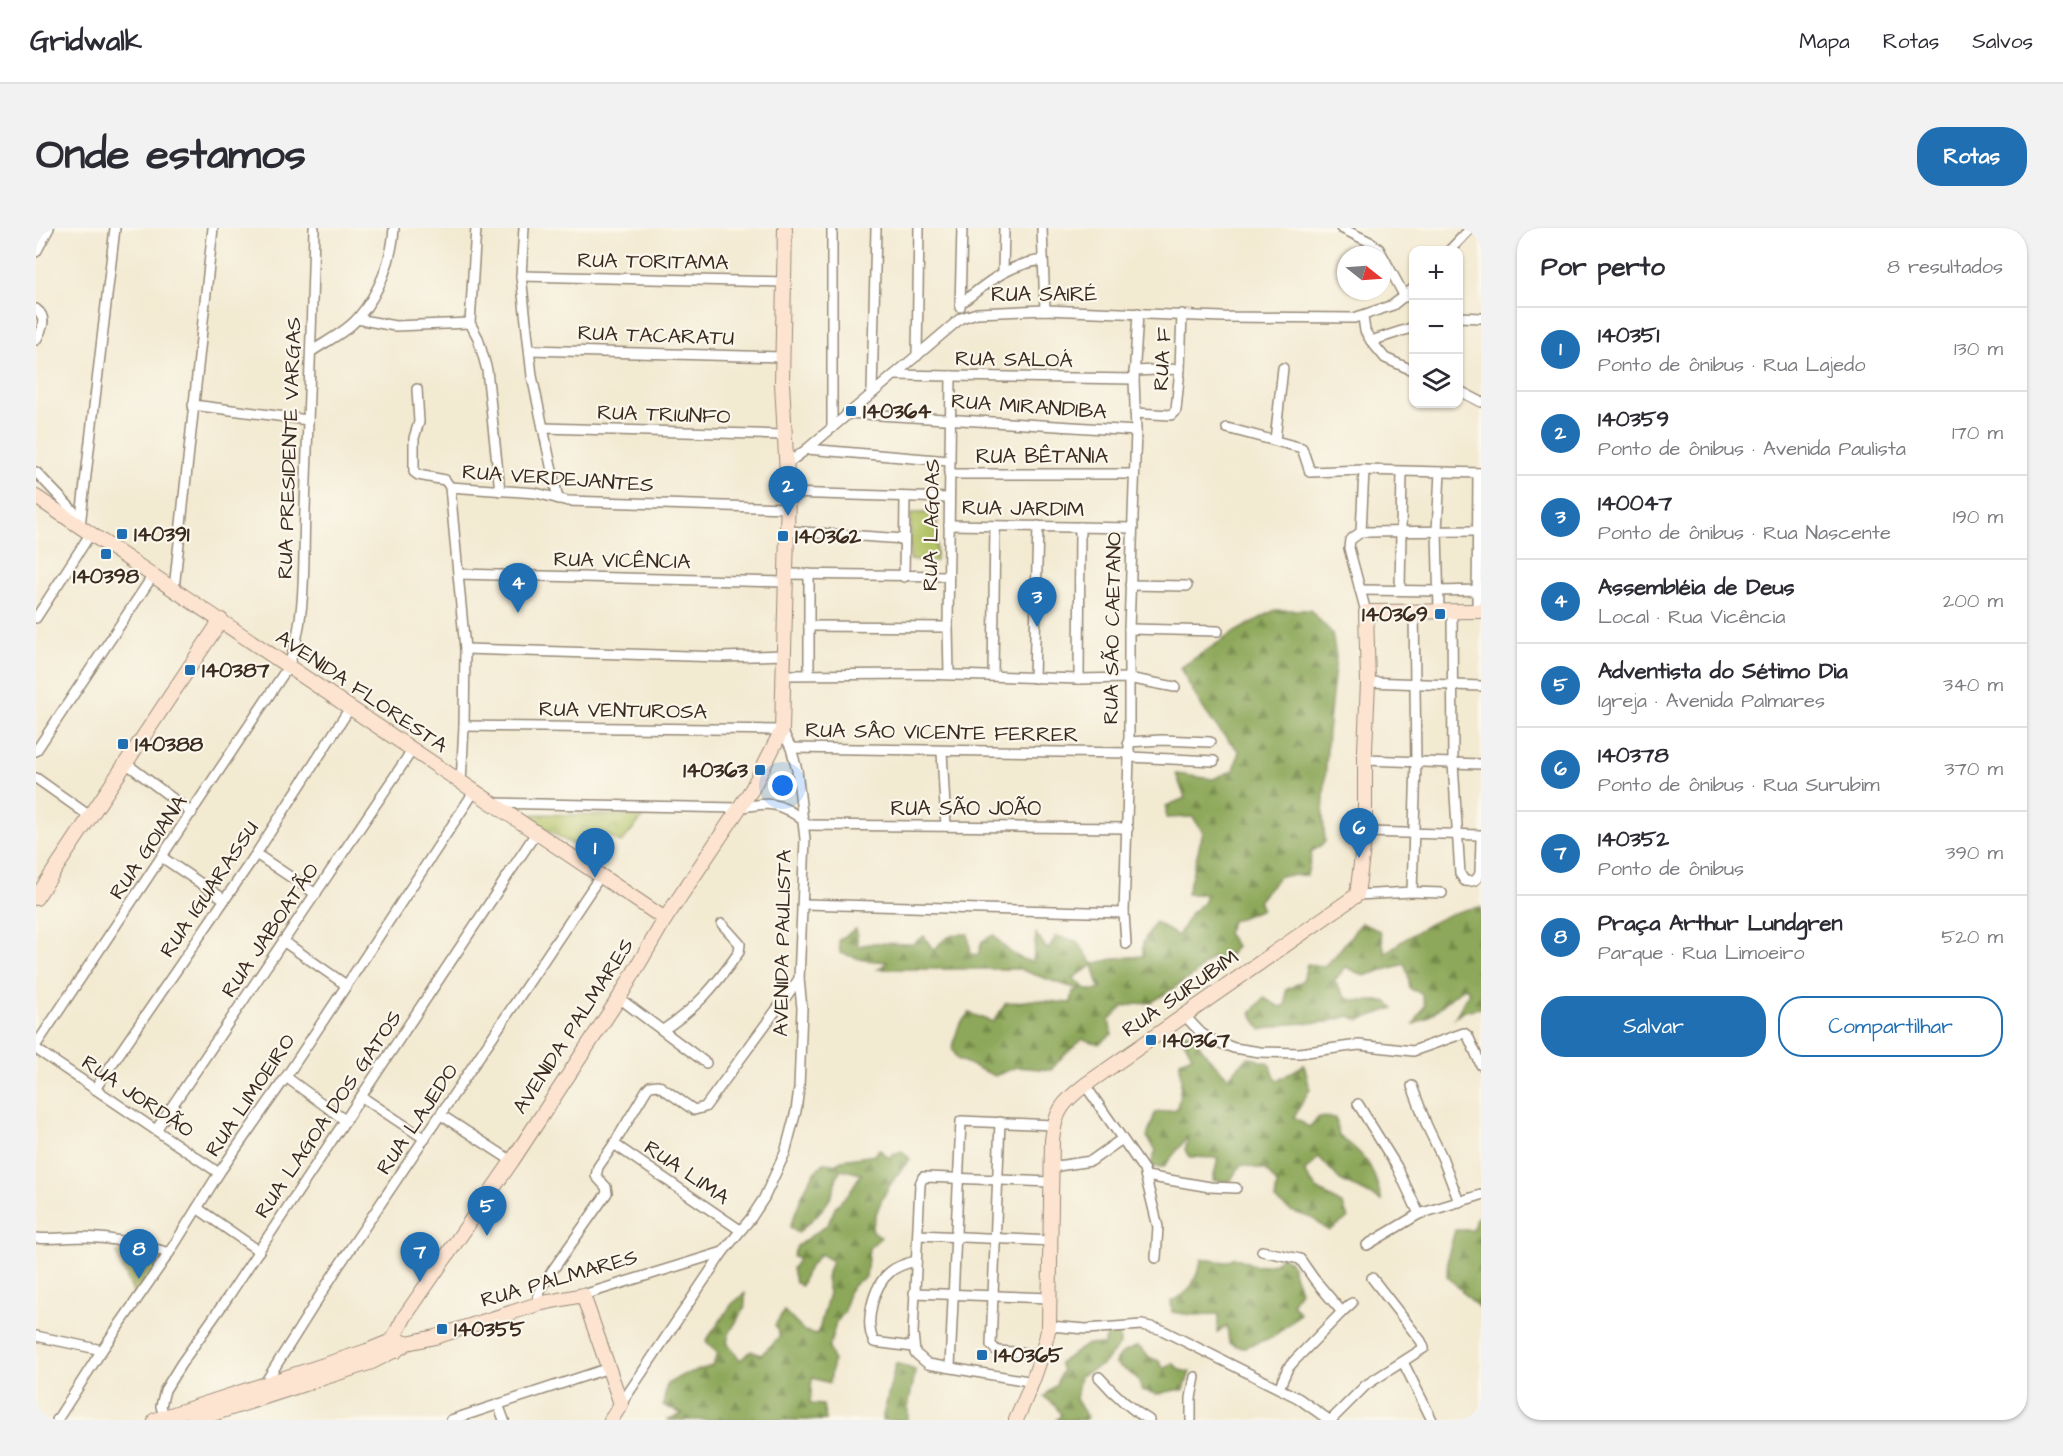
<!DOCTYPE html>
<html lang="pt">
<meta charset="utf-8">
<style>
:root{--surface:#fff;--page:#f2f2f3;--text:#2b2b33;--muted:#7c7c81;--line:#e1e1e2;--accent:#1f6fb2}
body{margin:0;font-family:"Architects Daughter",sans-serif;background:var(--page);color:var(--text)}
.controls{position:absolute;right:18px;top:18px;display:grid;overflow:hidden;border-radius:12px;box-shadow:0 2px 4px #0004}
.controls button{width:54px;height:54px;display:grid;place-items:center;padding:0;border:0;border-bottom:2px solid var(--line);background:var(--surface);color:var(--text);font:30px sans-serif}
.compass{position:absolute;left:1301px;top:18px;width:54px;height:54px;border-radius:50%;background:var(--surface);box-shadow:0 2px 4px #0004;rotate:107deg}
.you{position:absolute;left:747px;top:558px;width:21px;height:21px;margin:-15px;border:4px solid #fff;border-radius:50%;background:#1a73e8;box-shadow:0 0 0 9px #1a73e833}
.badge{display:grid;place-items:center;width:39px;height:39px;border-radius:50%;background:var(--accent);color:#fff;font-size:20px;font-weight:700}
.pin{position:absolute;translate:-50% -50px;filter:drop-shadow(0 2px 3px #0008)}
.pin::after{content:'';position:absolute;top:32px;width:21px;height:18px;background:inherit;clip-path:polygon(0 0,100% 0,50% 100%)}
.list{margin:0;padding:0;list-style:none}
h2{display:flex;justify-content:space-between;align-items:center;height:78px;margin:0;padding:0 24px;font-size:26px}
h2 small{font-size:20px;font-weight:400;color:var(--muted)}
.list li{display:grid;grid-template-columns:39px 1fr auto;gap:18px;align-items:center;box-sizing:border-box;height:84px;padding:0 24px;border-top:2px solid var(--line)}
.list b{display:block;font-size:22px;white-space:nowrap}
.list p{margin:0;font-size:20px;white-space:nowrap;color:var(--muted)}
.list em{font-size:20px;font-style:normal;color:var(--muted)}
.actions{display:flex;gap:12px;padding:18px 24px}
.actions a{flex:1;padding:14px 0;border:2px solid var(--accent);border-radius:24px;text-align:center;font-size:21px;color:var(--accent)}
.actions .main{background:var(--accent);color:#fff}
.icon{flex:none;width:33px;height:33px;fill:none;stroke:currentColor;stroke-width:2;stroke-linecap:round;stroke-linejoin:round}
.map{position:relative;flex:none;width:1445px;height:1192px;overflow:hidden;border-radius:24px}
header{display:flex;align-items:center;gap:36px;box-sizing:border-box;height:84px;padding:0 30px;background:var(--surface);border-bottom:2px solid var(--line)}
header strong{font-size:28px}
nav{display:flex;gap:33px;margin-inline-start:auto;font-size:21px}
.intro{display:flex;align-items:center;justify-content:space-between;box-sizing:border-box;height:144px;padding:0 36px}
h1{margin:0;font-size:42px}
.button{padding:15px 27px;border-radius:24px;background:var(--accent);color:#fff;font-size:21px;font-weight:700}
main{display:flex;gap:36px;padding:0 36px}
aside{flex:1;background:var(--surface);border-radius:24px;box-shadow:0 2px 4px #0004}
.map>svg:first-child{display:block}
</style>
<header>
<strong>Gridwalk</strong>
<nav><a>Mapa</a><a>Rotas</a><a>Salvos</a></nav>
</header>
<div class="intro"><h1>Onde estamos</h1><a class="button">Rotas</a></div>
<main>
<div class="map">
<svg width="1445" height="1192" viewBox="0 0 1445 1192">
<defs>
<pattern id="forest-firs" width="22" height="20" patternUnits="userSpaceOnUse" patternTransform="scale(1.5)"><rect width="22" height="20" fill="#8da85a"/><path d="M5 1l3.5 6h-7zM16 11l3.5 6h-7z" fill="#74894a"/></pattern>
<pattern id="park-crowns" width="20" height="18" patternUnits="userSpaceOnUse" patternTransform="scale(1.5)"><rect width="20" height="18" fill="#b2c265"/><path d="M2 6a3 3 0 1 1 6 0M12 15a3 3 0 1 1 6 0" fill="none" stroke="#929e53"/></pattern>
</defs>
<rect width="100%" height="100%" fill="#fbf7ec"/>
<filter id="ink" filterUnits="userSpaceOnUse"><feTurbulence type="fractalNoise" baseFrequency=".0167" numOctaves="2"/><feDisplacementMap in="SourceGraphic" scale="12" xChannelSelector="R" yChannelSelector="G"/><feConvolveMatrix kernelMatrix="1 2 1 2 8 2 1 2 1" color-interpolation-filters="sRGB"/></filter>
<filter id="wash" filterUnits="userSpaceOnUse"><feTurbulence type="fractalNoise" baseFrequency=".008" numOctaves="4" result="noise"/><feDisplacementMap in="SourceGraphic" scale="24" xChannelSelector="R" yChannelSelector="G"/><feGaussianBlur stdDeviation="1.35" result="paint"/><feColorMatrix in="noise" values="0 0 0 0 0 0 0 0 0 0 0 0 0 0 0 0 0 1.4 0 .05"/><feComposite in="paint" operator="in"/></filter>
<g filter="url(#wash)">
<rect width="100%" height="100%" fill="#f3ead2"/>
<g fill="url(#forest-firs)" stroke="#64693c" stroke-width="1.5" fill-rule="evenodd">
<path d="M1239 382H1274L1296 405 1300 429 1292 504 1287 587 1289 614 1276 624 1271 647 1244 648 1222 673 1226 681 1196 693 1191 705 1200 718 1188 736 1176 729 1158 747 1116 774 1088 778 1073 792 1076 806 1063 816 1047 811 1027 828 1015 842 981 839 959 848 921 831 916 820 923 797 933 785 957 794 970 775 998 772 1035 775 1037 763 1047 762 1025 756 983 741H842L852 734 828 732 804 725 803 712 820 701 822 718 838 715 877 716 888 708 898 723C907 710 915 705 932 706L935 726 942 727 946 713 958 707C969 721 979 730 997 734L1000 706 1012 722 1020 708 1041 713 1057 736 1081 730 1107 728V714L1119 694 1142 708 1155 685 1167 675 1170 666H1151L1167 604 1157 589 1130 590V578L1149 570 1140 546 1177 551 1198 542 1203 523C1174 495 1163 475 1144 440L1197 405ZM1057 737 1064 762H1051L1037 750Z"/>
<path d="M1445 679V780L1429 783 1419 789 1434 763 1428 759 1391 790 1378 796 1389 777 1385 765 1374 761 1372 746 1368 736 1328 748 1310 739 1298 753 1310 770 1321 773H1350L1358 780 1324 792 1313 788 1291 794 1252 796 1225 802 1215 785 1228 770 1244 779 1250 777V762L1267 753 1271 736 1288 738 1299 728 1325 695 1344 703 1349 725C1377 705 1410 682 1445 679Z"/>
<path d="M1144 804 1155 805 1174 831 1192 849 1212 829 1233 835 1241 853 1268 837 1274 861 1258 889 1273 899 1283 889 1300 890 1303 908C1332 928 1337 939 1346 973L1304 952 1283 929 1268 944 1281 961 1307 977 1312 990 1293 1003 1276 990 1255 983 1239 972 1241 956 1230 942 1205 937 1193 954 1177 952 1182 930 1154 929 1149 922 1152 908 1128 939H1114L1120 922 1111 909 1119 885 1141 881 1145 857 1144 833 1156 828Z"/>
<path d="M843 921 853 930 857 926 866 923 874 931C855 953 842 972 836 1002L845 1009 833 1020 830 1049 821 1054 812 1064 809 1083 800 1095 793 1120 797 1132 794 1155 776 1150 774 1176 787 1177 790 1192H630L647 1186 627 1177 631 1156 647 1147 676 1138 682 1126 670 1113 696 1076 709 1065V1079L694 1104 691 1114 704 1132 715 1123 725 1127 744 1108 739 1097 748 1083 768 1103 782 1106 793 1065 790 1050 796 1033 784 1026 770 1044 765 1058 759 1054 756 1041 763 1030 757 1028 761 1018 792 996 800 978 813 965 825 946 805 941C799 949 800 955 797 964 791 980 773 994 762 1005L754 999C763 976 769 953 787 935L798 936 806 932 839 927Z"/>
<path d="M1445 988V1082L1411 1048 1412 1028 1419 1002H1437L1440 990Z"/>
<path d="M1246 1027 1254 1034 1264 1063 1256 1076 1264 1086 1237 1109 1206 1120 1193 1115 1191 1098 1181 1104 1183 1086 1156 1087 1136 1084 1135 1073C1158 1064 1158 1053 1166 1031L1190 1034 1199 1029 1220 1038 1240 1035Z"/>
<path d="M1072 1105H1083L1084 1117 1066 1137 1044 1148 1040 1171 1051 1189 1049 1192H1020L1025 1187 1019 1177 1008 1169 1020 1156 1026 1143 1023 1135 1052 1116 1068 1117Z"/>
<path d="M1102 1118 1113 1129 1123 1133 1128 1141 1137 1135 1144 1142 1154 1144 1148 1162H1140L1121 1166 1106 1162 1101 1150 1079 1135 1087 1124Z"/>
<path d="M860 1135 879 1142C878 1160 870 1173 872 1192H846Z"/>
</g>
<g fill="url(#park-crowns)" stroke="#767642" stroke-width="1.5">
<path d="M497 586 608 588 585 615C564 600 556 606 536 617L495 591Z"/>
<path d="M80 1024 128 1031 100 1071Z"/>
</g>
<path fill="#b2c265" stroke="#767642" stroke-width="1.5" d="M875 285H901L900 333 874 332Z"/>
</g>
<g filter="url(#ink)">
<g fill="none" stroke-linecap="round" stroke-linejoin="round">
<g stroke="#978a78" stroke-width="12">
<g id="street">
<path d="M440 0 434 95 442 110 451 142 464 263"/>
<path d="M488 0 485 48 496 148 522 271"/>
<path d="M1006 0 1009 82"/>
<path d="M1305 0 1334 14 1343 21 1369 69"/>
<path d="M1414 22 1435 0"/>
<path d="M0 24 13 0"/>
<path d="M967 43 968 0"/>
<path d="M485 48 747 54"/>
<path d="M924 76C953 54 970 37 1007 32"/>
<path d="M924 79 926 0"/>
<path d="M0 81C12 90 6 101 0 112"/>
<path d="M1327 89 1329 103 1335 113 1378 99"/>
<path d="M1422 89 1445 90"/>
<path d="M321 91 359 98 434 95"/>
<path d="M1335 113 1349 130 1378 143"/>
<path d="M494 122 746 129"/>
<path d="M276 123C291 113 310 104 322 90 343 65 356 33 358 0"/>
<path d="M881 128 883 0"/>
<path d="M1098 143 1144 141"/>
<path d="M858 147 1098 151"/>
<path d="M381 161 383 194 378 210V244L382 247 409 252 414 259 500 265 532 273 752 280"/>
<path d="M1422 162 1445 174"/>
<path d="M836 165 840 0"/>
<path d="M157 177 272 192"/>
<path d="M811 185 1100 203"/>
<path d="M1099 185 1135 187 1140 182 1144 141 1146 86"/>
<path d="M507 200 749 207"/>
<path d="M796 200V0"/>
<path d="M1191 200 1266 220 1274 244 1328 242 1445 245"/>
<path d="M1239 212 1247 140"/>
<path d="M771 221 913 233"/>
<path d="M752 235 771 221 925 90 941 85 1009 82 1186 89 1318 90 1357 77 1378 60"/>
<path d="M1328 242 1325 304 1314 312 1313 320 1330 384"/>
<path d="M0 244 44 290"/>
<path d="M913 246H1098"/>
<path d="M414 259 429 421 428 498 425 555"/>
<path d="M752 265 913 270"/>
<path d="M913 297 1097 300"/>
<path d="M44 298 79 0"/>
<path d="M752 303 868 311"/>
<path d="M1325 304 1440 303"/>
<path d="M422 346 749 354"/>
<path d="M749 346 912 348"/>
<path d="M868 349 869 270"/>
<path d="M1094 357 1151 358"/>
<path d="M138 361 177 0"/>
<path d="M1324 362 1401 363 1445 362"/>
<path d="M1364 362 1366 244"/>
<path d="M1403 382 1401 303 1404 244"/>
<path d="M1416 383 1417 535 1424 646 1429 653C1437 654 1441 653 1444 645L1445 612"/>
<path d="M1441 383 1442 245"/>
<path d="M0 390 55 305"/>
<path d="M773 398 912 399"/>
<path d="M1093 401 1182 403"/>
<path d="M429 421 685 429 748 427"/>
<path d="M773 446V346"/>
<path d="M913 446 912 399 915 148"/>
<path d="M749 447 886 446 1043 451 1092 450 1139 459"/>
<path d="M957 447 959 298"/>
<path d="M998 450 1002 298"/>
<path d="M1043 451 1044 299"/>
<path d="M1332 454 1445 458"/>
<path d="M428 498 746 502 755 520 761 542 769 611 763 751 766 780 763 860 760 883 749 925 728 970 715 990 687 1024 585 1176"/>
<path d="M1092 514 1126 512 1174 514"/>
<path d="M755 520 1093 525"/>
<path d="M0 523 118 346"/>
<path d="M906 524 910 598"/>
<path d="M1093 529 1178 533"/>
<path d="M1329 532 1445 536"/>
<path d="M91 536 156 585"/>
<path d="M0 550 55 589"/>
<path d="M456 575 702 580C732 574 743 573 768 593"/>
<path d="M768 597 1092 600"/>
<path d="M1329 604 1445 607"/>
<path d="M220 626 280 666"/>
<path d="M127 630 188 671"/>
<path d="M1376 664 1406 665"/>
<path d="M1321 667 1376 664 1380 534 1378 383"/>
<path d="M768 676 1088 685"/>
<path d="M247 713 310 757"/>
<path d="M1090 716 1088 685 1093 529V401L1100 203 1098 151 1102 85"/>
<path d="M583 770 670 835"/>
<path d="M1149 788 1165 805 1176 812 1198 820 1224 824 1263 825 1323 817 1377 823 1428 805 1432 808 1445 837"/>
<path d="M627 802C662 779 679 758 703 724L704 716 686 696"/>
<path d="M0 817 252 439C271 392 267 333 269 282 272 188 276 94 278 0"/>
<path d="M0 821 183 945"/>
<path d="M250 849 310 893"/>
<path d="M1049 857 1108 942 1122 999 1120 1030"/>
<path d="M1376 858 1391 898 1406 929 1423 974"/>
<path d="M59 861 220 626 314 480"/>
<path d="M326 869 389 911"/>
<path d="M1322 876 1361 939 1383 986"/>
<path d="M405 887 476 933"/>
<path d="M964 894 955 1117 961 1123 1007 1126"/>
<path d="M120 902 377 521"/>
<path d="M578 916 704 1002"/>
<path d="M1015 939 1055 933 1086 911"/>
<path d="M1110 948 1174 959 1200 960"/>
<path d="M161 980 223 1023"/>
<path d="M882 1007 1015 1013"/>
<path d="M0 1010C16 1012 32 1009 48 1009 77 1010 106 1016 133 1025"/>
<path d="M1331 1017 1383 986 1445 967"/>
<path d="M1226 1023 1264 1031 1278 1051 1306 1084 1259 1132 1252 1140 1243 1160"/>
<path d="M878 1065 1014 1070"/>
<path d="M547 1067 687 1024"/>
<path d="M502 1076V1067L516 1043 571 965 570 959 560 948 562 939 578 916 611 861 614 858 622 857 658 882 669 879 763 751"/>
<path d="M1306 1084 1316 1075"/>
<path d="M1013 1098 1050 1101 1106 1097 1124 1101 1262 1170 1293 1192"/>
<path d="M0 1108 66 1122"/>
<path d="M877 1119 838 1114C828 1095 837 1058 854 1044 861 1038 871 1035 880 1033"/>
<path d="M1367 1134 1396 1192"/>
<path d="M914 1139 925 893 1017 897"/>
<path d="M1063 1149C1078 1166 1094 1181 1113 1192"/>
<path d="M998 1154 892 1136 879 1125 877 1105 884 956 887 949H890L1014 954"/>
<path d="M229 1155 302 1039 565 647"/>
<path d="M462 1176 468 1192"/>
<path d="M21 1192 66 1122 133 1025 183 945 250 849 438 564"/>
<path d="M129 1192 125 1178 129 1162 145 1136 192 1069 500 605"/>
<path d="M415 1192 573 1140"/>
<path d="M1155 1192V1170L1159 1149"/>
<path d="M1295 1192 1330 1157 1388 1120 1385 1113 1336 1050"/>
</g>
</g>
<g stroke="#978a78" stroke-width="16">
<g id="secondary">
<path d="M0 269 629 691"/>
<path d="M0 670 185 392"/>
<path d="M360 1123 359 1107 369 1088 476 933 583 770 629 691 716 561 746 502 752 265 746 155 749 0"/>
<path d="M119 1192 331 1123 358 1112 371 1115 399 1109 502 1076 547 1067 585 1176 575 1192"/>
<path d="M158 1192 336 1134 367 1118"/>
<path d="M980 1192C994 1161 1006 1132 1013 1098L1016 912C1019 883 1027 874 1049 857L1321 667 1329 604V522L1332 454 1330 384 1445 383"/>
</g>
</g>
<use href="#street" stroke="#fff" stroke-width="9"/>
<use href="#secondary" stroke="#fde4d1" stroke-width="14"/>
</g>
</g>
<g fill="#1f6fb2" stroke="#fbf7ec" stroke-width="2">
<rect x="809" y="177" width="12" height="12" rx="3"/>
<rect x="80" y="300" width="12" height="12" rx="3"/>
<rect x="741" y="302" width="12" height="12" rx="3"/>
<rect x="64" y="320" width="12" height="12" rx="3"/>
<rect x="1398" y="380" width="12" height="12" rx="3"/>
<rect x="148" y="436" width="12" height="12" rx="3"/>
<rect x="81" y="510" width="12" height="12" rx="3"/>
<rect x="718" y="536" width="12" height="12" rx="3"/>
<rect x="1109" y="806" width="12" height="12" rx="3"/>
<rect x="400" y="1095" width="12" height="12" rx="3"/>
<rect x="940" y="1121" width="12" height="12" rx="3"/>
</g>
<g text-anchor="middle" stroke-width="4.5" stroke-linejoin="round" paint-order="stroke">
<g font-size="21" fill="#3b2a1e" stroke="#fbf7ec">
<text transform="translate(617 33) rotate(1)" y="7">RUA TORITAMA</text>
<text x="1008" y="73">RUA SAIRÉ</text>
<text transform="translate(620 107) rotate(2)" y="7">RUA TACARATU</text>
<text transform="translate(978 131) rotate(1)" y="7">RUA SALOÁ</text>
<text transform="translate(1126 131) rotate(-87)" y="7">RUA F</text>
<text transform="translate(993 178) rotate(4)" y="7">RUA MIRANDIBA</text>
<text transform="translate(628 186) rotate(2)" y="7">RUA TRIUNFO</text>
<text transform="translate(253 220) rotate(-88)" y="7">RUA PRESIDENTE VARGAS</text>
<text x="1006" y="235">RUA BÊTANIA</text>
<text transform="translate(522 250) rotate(4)" y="7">RUA VERDEJANTES</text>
<text transform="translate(987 280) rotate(1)" y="7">RUA JARDIM</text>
<text transform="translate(895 297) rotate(-89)" y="7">RUA LAGOAS</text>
<text transform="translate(586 332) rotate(1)" y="7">RUA VICÊNCIA</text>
<text transform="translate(1076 400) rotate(-89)" y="7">RUA SÃO CAETANO</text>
<text transform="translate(326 463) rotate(34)" y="7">AVENIDA FLORESTA</text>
<text transform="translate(587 482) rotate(1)" y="7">RUA VENTUROSA</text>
<text transform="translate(906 504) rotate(1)" y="7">RUA SÂO VICENTE FERRER</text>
<text x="930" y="587">RUA SÃO JOÃO</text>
<text transform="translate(112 619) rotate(-56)" y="7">RUA GOIANA</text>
<text transform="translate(173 661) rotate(-56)" y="7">RUA IGUARASSU</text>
<text transform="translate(234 702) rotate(-56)" y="7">RUA JABOATÃO</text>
<text transform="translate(746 715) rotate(-89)" y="7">AVENIDA PAULISTA</text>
<text transform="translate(1144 765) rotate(-35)" y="7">RUA SURUBIM</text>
<text transform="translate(537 798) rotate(-57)" y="7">AVENIDA PALMARES</text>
<text transform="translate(214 867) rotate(-56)" y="7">RUA LIMOEIRO</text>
<text transform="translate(102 868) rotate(34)" y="7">RUA JORDÃO</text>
<text transform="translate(292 886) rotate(-56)" y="7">RUA LAGOA DOS GATOS</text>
<text transform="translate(381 891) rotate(-56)" y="7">RUA LAJEDO</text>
<text transform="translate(651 944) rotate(34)" y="7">RUA LIMA</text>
<text transform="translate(523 1050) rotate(-16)" y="7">RUA PALMARES</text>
</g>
<g font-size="21" font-weight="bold" fill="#3b2a1e" stroke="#fbf7ec" text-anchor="start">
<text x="827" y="190">140364</text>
<text x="98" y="313">140391</text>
<text x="759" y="315">140362</text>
<text x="70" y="355" text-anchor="middle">140398</text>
<text x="1392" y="393" text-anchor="end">140369</text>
<text x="166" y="449">140387</text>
<text x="99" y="523">140388</text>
<text x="712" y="549" text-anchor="end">140363</text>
<text x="1127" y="819">140367</text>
<text x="418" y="1108">140355</text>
<text x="958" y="1134">140365</text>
</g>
</g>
</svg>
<div class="controls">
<button>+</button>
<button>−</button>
<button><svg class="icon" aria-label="layers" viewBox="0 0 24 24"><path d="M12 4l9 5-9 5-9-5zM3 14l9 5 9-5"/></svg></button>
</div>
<svg class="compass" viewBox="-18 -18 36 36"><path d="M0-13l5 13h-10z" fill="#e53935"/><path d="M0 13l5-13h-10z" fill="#7c7c81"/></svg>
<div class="you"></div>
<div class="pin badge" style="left:559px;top:650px">1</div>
<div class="pin badge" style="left:752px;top:288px">2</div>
<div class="pin badge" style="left:1001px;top:399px">3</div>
<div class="pin badge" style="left:482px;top:385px">4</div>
<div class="pin badge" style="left:451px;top:1008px">5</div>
<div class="pin badge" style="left:1323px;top:630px">6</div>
<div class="pin badge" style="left:384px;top:1054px">7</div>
<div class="pin badge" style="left:103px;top:1051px">8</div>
</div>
<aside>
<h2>Por perto<small>8 resultados</small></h2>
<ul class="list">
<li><span class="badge">1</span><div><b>140351</b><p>Ponto de ônibus · Rua Lajedo</p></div><em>130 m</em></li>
<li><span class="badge">2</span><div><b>140359</b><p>Ponto de ônibus · Avenida Paulista</p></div><em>170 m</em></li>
<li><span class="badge">3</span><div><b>140047</b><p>Ponto de ônibus · Rua Nascente</p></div><em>190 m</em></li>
<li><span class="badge">4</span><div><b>Assembléia de Deus</b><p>Local · Rua Vicência</p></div><em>200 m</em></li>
<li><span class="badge">5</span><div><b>Adventista do Sétimo Dia</b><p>Igreja · Avenida Palmares</p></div><em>340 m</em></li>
<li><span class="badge">6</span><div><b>140378</b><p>Ponto de ônibus · Rua Surubim</p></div><em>370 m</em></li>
<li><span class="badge">7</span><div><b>140352</b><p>Ponto de ônibus</p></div><em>390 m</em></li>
<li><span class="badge">8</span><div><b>Praça Arthur Lundgren</b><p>Parque · Rua Limoeiro</p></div><em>520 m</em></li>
</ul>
<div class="actions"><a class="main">Salvar</a><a>Compartilhar</a></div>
</aside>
</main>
